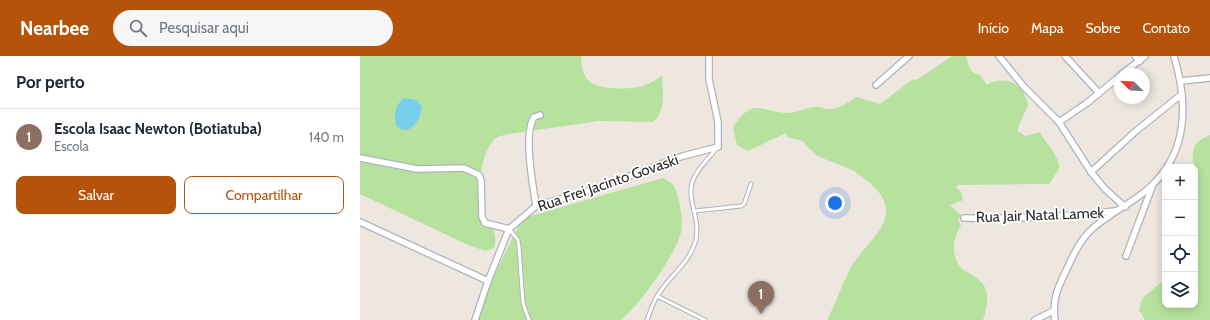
<!DOCTYPE html>
<html lang="pt">
<meta charset="utf-8">
<style>
:root{--surface:#fff;--page:#f6f6f7;--text:#1f2937;--muted:#747a83;--line:#e0e1e3;--accent:#b45309}
body{margin:0;font-family:Cabin,sans-serif;background:var(--page);color:var(--text)}
.controls{position:absolute;right:12px;bottom:12px;display:grid;overflow:hidden;border-radius:8px;box-shadow:0 2px 10px #0003}
.controls button{width:36px;height:36px;display:grid;place-items:center;padding:0;border:0;border-bottom:1px solid var(--line);background:var(--surface);color:var(--text);font:20px sans-serif}
.compass{position:absolute;left:754px;top:12px;width:36px;height:36px;border-radius:50%;background:var(--surface);box-shadow:0 2px 10px #0003;rotate:294deg}
.you{position:absolute;left:475px;top:147px;width:14px;height:14px;margin:-10px;border:3px solid #fff;border-radius:50%;background:#1a73e8;box-shadow:0 0 0 6px #1a73e833}
.badge{display:grid;place-items:center;width:26px;height:26px;border-radius:50%;background:var(--accent);color:#fff;font-size:13px;font-weight:700}
.pin{position:absolute;translate:-50% -33px;filter:drop-shadow(0 1px 2px #0008)}
.pin::after{content:'';position:absolute;top:21px;width:14px;height:12px;background:inherit;clip-path:polygon(0 0,100% 0,50% 100%)}
.list{margin:0;padding:0;list-style:none}
h2{display:flex;justify-content:space-between;align-items:center;height:52px;margin:0;padding:0 16px;font-size:17px}
h2 small{font-size:13px;font-weight:400;color:var(--muted)}
.list li{display:grid;grid-template-columns:26px 1fr auto;gap:12px;align-items:center;box-sizing:border-box;height:56px;padding:0 16px;border-top:1px solid var(--line)}
.list b{display:block;font-size:15px;white-space:nowrap}
.list p{margin:0;font-size:13px;white-space:nowrap;color:var(--muted)}
.list em{font-size:13px;font-style:normal;color:var(--muted)}
.actions{display:flex;gap:8px;padding:12px 16px}
.actions a{flex:1;padding:9px 0;border:1px solid var(--accent);border-radius:8px;text-align:center;font-size:14px;color:var(--accent)}
.actions .main{background:var(--accent);color:#fff}
.icon{flex:none;width:22px;height:22px;fill:none;stroke:currentColor;stroke-width:2;stroke-linecap:round;stroke-linejoin:round}
.map{position:relative;flex:none;width:850px;height:264px;overflow:hidden}
header{display:flex;align-items:center;gap:24px;box-sizing:border-box;height:56px;padding:0 20px;background:var(--accent);color:#fff}
header strong{font-size:19px}
nav{display:flex;gap:22px;margin-inline-start:auto;font-size:14px}
.search{width:280px;height:36px;background:var(--page);display:flex;align-items:center;gap:10px;box-sizing:border-box;padding:0 14px;border-radius:22px;color:var(--muted);font-size:15px}
main{display:flex}
aside{flex:1;background:var(--surface)}
.map>svg:first-child{display:block}
</style>
<header>
<strong>Nearbee</strong>
<div class="search"><svg class="icon" aria-label="search" viewBox="0 0 24 24"><circle cx="10" cy="10" r="6"/><path d="M15 15l6 6"/></svg>Pesquisar aqui</div>
<nav><a>Início</a><a>Mapa</a><a>Sobre</a><a>Contato</a></nav>
</header>
<main>
<aside>
<h2>Por perto<small></small></h2>
<ul class="list">
<li><span class="badge" style="background:#8d6e63">1</span><div><b>Escola Isaac Newton (Botiatuba)</b><p>Escola</p></div><em>140 m</em></li>
</ul>
<div class="actions"><a class="main">Salvar</a><a>Compartilhar</a></div>
</aside>
<div class="map">
<svg width="850" height="264" viewBox="0 0 850 264">
<rect width="100%" height="100%" fill="#ede7e0"/>
<g fill="#b7e29e">
<path d="M0 0H221C222 8 222 17 228 24 237 34 270 34 282 30 289 28 295 24 302 20 303 36 306 55 293 66L239 65 149 78C145 79 138 80 135 83 120 96 116 138 123 155 129 170 139 173 134 192L125 195 106 188 0 138Z"/>
<path d="M592 0H606C609 9 609 17 620 19L627 29C637 22 654 23 662 34 665 38 667 45 668 49L657 74 665 80 680 76C685 88 700 99 699 113L689 128 598 129 596 131 602 138 603 144 590 149 601 159 598 164 601 170C591 183 591 205 605 215 611 219 619 222 623 228 630 238 627 253 623 264H467C476 247 482 228 491 211 506 185 545 163 515 132 508 126 502 120 494 115 474 104 457 106 443 85L427 81 426 77 388 95 377 89 373 71C394 40 400 56 427 57 437 57 447 51 457 51 461 51 465 53 469 53 479 54 489 45 497 41L520 48 553 23 555 24 560 22Z"/>
<path d="M850 79V264H785L779 254 781 246 784 241 804 224 805 218V249H835V131L837 127C834 106 824 88 850 79Z"/>
<path d="M303 122C315 127 316 133 319 145 321 155 323 166 321 176 316 198 279 250 261 264H119C128 229 146 194 163 162Z"/>
</g>
<path fill="#77cfeb" d="M45 42 57 44 62 51C61 63 49 83 36 69 34 59 35 47 45 42Z"/>
<g fill="none" stroke-linecap="round" stroke-linejoin="round">
<g stroke="#b0b2bc" stroke-width="5">
<g id="lane">
<path d="M335 155 381 150 384 148 391 128"/>
<path d="M149 173 158 184 159 191 163 247 169 264"/>
<path d="M297 240 345 264"/>
<path d="M287 264C290 256 293 246 298 239 310 219 327 210 335 187 342 165 327 146 332 127 336 114 348 103 357 92"/>
</g>
</g>
<g stroke="#b0b2bc" stroke-width="8">
<g id="street">
<path d="M639 0 664 31 699 66 731 116 745 133 765 151"/>
<path d="M705 0 739 37"/>
<path d="M775 0 780 5"/>
<path d="M762 18 785 0"/>
<path d="M821 25 850 22"/>
<path d="M516 29 549 0"/>
<path d="M699 66 727 47 760 20"/>
<path d="M0 102 57 113 104 112 119 119 121 124 122 161 125 167 149 173"/>
<path d="M807 111C829 77 825 37 814 0"/>
<path d="M731 116 776 75 822 38"/>
<path d="M176 150C173 129 163 79 174 61L180 59"/>
<path d="M604 162C655 163 704 161 755 155"/>
<path d="M0 166 128 225"/>
<path d="M766 200 792 131"/>
<path d="M115 264 128 225 149 173 176 150 235 133 323 100 358 91V66L349 23V0"/>
<path d="M675 264 693 255"/>
<path d="M695 264C692 246 697 233 705 217 712 202 719 185 732 173 757 151 786 142 805 114"/>
</g>
</g>
<use href="#lane" stroke="#fff" stroke-width="3"/>
<use href="#street" stroke="#fff" stroke-width="5.5"/>
</g>
<g text-anchor="middle" stroke-width="3.5" stroke-linejoin="round" paint-order="stroke">
<g font-size="15" fill="#2d2d2d" stroke="#fff">
<text transform="translate(248 127) rotate(-19)" y="5">Rua Frei Jacinto Govaski</text>
<text transform="translate(680 159) rotate(-2)" y="5">Rua Jair Natal Lamek</text>
</g>
</g>
</svg>
<div class="controls">
<button>+</button>
<button>−</button>
<button><svg class="icon" aria-label="locate" viewBox="0 0 24 24"><circle cx="12" cy="12" r="6"/><path d="M12 2v4M12 18v4M2 12h4M18 12h4"/></svg></button>
<button><svg class="icon" aria-label="layers" viewBox="0 0 24 24"><path d="M12 4l9 5-9 5-9-5zM3 14l9 5 9-5"/></svg></button>
</div>
<svg class="compass" viewBox="-18 -18 36 36"><path d="M0-13l5 13h-10z" fill="#e53935"/><path d="M0 13l5-13h-10z" fill="#747a83"/></svg>
<div class="you"></div>
<div class="pin badge" style="left:401px;top:258px;background:#8d6e63">1</div>
</div>
</main>
